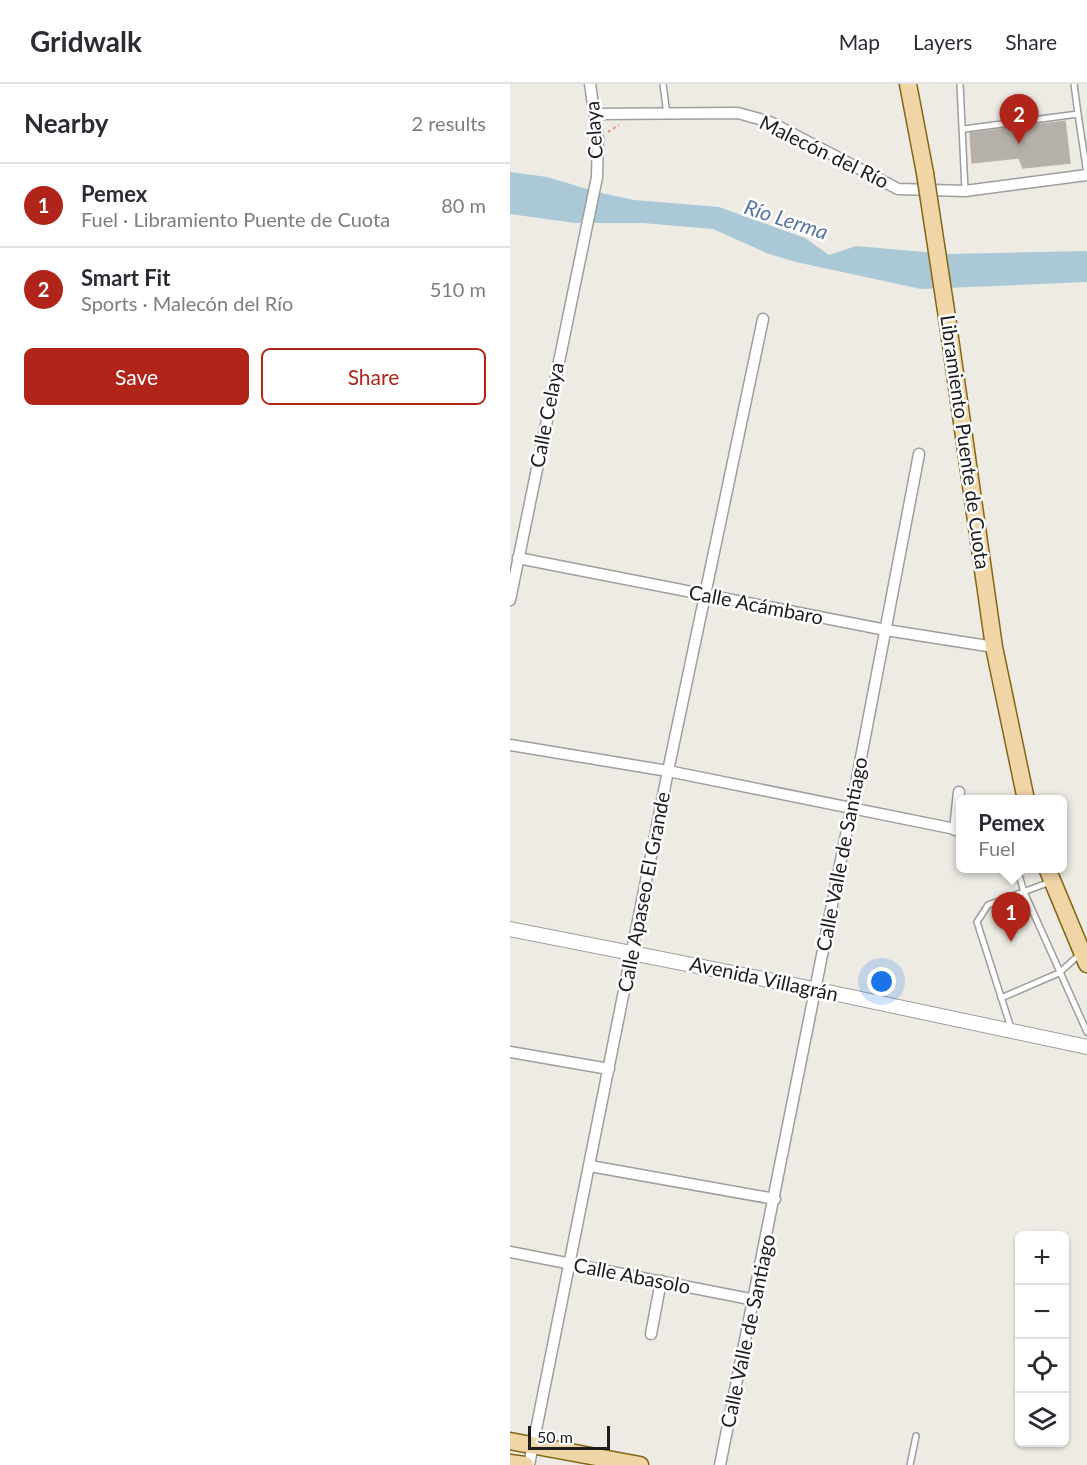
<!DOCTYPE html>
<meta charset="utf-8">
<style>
:root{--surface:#fff;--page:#f7f7f7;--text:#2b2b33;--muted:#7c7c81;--line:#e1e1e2;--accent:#b12419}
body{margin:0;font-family:Lato,sans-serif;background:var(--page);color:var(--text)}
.controls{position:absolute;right:18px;bottom:18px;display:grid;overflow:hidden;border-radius:9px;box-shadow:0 2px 4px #0004}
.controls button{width:54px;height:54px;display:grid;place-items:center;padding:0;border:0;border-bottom:2px solid var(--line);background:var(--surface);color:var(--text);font:30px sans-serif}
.scale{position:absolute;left:18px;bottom:15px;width:82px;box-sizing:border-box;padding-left:6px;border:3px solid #1d1d1d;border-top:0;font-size:16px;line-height:21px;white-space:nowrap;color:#1d1d1d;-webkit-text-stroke:4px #fff;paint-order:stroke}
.you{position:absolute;left:372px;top:898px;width:21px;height:21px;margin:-15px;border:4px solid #fff;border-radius:50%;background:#1a73e8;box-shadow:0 0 0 9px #1a73e833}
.badge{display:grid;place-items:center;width:39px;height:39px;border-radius:50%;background:var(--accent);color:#fff;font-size:20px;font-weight:700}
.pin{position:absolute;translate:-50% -50px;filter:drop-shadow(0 2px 3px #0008)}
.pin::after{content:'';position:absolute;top:32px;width:21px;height:18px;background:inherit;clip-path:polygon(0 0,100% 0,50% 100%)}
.popup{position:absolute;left:446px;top:711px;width:111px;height:78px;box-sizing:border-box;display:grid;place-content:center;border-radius:9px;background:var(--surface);filter:drop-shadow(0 2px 4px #0005);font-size:20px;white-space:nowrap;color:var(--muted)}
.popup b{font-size:22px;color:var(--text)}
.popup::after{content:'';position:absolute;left:50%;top:100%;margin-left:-12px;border:12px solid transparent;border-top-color:var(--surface)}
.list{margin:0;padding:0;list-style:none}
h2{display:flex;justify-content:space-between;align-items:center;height:78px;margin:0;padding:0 24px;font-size:26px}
h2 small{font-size:20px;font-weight:400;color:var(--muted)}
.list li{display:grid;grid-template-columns:39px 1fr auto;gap:18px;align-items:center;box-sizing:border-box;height:84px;padding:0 24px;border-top:2px solid var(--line)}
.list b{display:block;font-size:22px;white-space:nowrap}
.list p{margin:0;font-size:20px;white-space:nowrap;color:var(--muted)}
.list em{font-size:20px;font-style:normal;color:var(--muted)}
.actions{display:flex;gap:12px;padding:18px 24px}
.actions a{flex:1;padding:14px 0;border:2px solid var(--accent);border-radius:9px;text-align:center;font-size:21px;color:var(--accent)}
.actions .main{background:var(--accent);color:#fff}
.icon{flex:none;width:33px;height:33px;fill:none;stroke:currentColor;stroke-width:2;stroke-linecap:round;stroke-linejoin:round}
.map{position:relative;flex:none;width:577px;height:1381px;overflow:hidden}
header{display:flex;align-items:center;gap:36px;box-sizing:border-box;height:84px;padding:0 30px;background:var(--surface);border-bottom:2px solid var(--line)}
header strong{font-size:28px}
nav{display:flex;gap:33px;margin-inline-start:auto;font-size:21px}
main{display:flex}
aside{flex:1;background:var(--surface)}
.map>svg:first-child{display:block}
</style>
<header>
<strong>Gridwalk</strong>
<nav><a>Map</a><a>Layers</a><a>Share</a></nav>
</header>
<main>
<aside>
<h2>Nearby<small>2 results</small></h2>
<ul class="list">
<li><span class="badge">1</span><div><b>Pemex</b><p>Fuel · Libramiento Puente de Cuota</p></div><em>80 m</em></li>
<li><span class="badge">2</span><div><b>Smart Fit</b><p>Sports · Malecón del Río</p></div><em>510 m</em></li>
</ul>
<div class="actions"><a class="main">Save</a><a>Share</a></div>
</aside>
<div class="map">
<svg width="577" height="1381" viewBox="0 0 577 1381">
<rect width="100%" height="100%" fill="#edebe4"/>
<path fill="#aac8d5" d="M0 88 37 93 87 108 124 116 209 123 295 154 319 171 346 162 437 170 577 167V198L411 205 286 178 259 170 203 145 133 139H65L0 130Z"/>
<path fill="#b6b0aa" stroke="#bdb3a8" stroke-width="1.5" d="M555 37 560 79 513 84 509 74 462 79 460 49Z"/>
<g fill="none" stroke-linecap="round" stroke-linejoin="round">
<g stroke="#9e9e9e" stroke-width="8">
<g id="service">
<path d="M153 0 157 31"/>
<path d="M450 0 455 106"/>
<path d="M568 30 577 90"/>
<path d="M454 45 568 30 564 0"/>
<path d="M507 784 514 808 577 948"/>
<path d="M491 914 549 889 570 870"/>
<path d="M501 944 467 838 478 821 540 798"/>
<path d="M400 1381 406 1352"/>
</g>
</g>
<g stroke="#9e9e9e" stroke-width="13">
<g id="minor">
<path d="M86 30 228 29 260 38 388 105 455 107 577 91"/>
<path d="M8 474 376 546 484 563"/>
<path d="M0 516 87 93 88 54 80 0"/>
<path d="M0 661 158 687 450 746"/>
<path d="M445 746 449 708"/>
<path d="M0 968 99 985"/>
<path d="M80 1082 265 1115"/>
<path d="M0 1168 245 1216"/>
<path d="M141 1250 151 1197"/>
<path d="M19 1381 158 687 253 235"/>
<path d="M210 1381 341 726 409 370"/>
</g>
</g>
<g stroke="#9e9e9e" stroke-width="16">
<path id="tertiary" d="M0 845 304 905 577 963"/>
</g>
<g stroke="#836613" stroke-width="19">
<g id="primary">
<path d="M398 0 415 89"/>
<path d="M438 240 484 563 516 716"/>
<path d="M537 784 577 880"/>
<path d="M0 1357 130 1381"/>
<path d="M0 1379 15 1381"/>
</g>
</g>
<path stroke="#e88d7b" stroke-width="2" stroke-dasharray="3 3" stroke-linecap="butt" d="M98 48 109 41"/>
<use href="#service" stroke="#fff" stroke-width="5"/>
<use href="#minor" stroke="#fff" stroke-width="10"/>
<use href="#tertiary" stroke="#fff" stroke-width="14"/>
<use href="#primary" stroke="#f0d5a7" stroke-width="16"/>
<g stroke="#836613" stroke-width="19" stroke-linecap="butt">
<path id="primary-bridge" d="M415 89 438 240"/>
</g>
<use href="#primary-bridge" stroke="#f0d5a7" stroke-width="16"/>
</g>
<g text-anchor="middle" stroke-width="5" stroke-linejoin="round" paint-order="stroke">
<g font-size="20" fill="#1d1d1d" stroke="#fff">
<text transform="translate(84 46) rotate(-94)" y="7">Celaya</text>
<text transform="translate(314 68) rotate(26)" y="7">Malecón del Río</text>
<text transform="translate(37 331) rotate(-79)" y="7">Calle Celaya</text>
<text transform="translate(455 358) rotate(82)" y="7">Libramiento Puente de Cuota</text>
<text transform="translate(246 521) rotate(11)" y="7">Calle Acámbaro</text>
<text transform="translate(332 770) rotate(-79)" y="7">Calle Valle de Santiago</text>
<text transform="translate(134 808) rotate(-79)" y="7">Calle Apaseo El Grande</text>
<text transform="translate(254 895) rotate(12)" y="7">Avenida Villagrán</text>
<text transform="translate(122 1192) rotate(11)" y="7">Calle Abasolo</text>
<text transform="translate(238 1247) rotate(-78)" y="7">Calle Valle de Santiago</text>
</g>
<g font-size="21" font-style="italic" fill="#5676a0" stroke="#fff">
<text transform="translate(276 136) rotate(18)" y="7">Río Lerma</text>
</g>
</g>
</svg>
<div class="controls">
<button>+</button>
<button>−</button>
<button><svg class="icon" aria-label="locate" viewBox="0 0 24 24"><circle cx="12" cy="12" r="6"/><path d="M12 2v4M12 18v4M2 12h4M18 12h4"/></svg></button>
<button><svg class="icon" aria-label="layers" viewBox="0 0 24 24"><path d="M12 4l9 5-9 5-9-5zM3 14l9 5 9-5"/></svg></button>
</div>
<div class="scale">50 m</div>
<div class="you"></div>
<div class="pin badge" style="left:501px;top:858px">1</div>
<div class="popup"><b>Pemex</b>Fuel</div>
<div class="pin badge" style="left:509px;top:60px">2</div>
</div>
</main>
